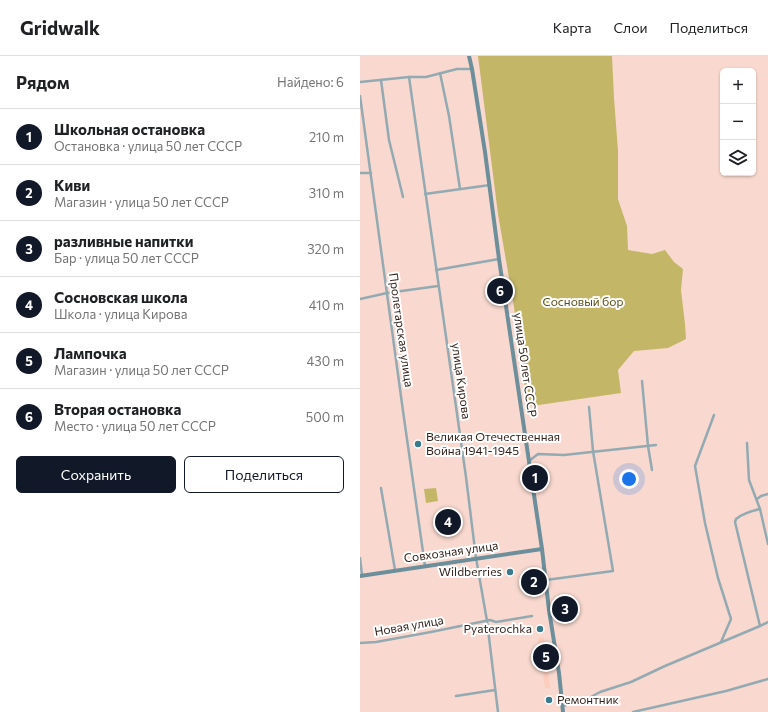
<!DOCTYPE html>
<html lang="ru">
<meta charset="utf-8">
<style>
:root{--surface:#fff;--page:#f6f6f6;--text:#202124;--muted:#757577;--line:#e0e0e0;--accent:#111827}
body{margin:0;font-family:Commissioner,sans-serif;background:var(--page);color:var(--text)}
.controls{position:absolute;right:12px;top:12px;display:grid;overflow:hidden;border-radius:6px;box-shadow:0 1px 3px #0004}
.controls button{width:36px;height:36px;display:grid;place-items:center;padding:0;border:0;border-bottom:1px solid var(--line);background:var(--surface);color:var(--text);font:20px sans-serif}
.you{position:absolute;left:269px;top:423px;width:14px;height:14px;margin:-10px;border:3px solid #fff;border-radius:50%;background:#1a73e8;box-shadow:0 0 0 6px #1a73e833}
.badge{display:grid;place-items:center;width:26px;height:26px;border-radius:50%;background:var(--accent);color:#fff;font-size:13px;font-weight:700}
.pin{position:absolute;translate:-50% -50%;border:2px solid #fff;box-shadow:0 1px 4px #0006}
.list{margin:0;padding:0;list-style:none}
h2{display:flex;justify-content:space-between;align-items:center;height:52px;margin:0;padding:0 16px;font-size:17px}
h2 small{font-size:13px;font-weight:400;color:var(--muted)}
.list li{display:grid;grid-template-columns:26px 1fr auto;gap:12px;align-items:center;box-sizing:border-box;height:56px;padding:0 16px;border-top:1px solid var(--line)}
.list b{display:block;font-size:15px;white-space:nowrap}
.list p{margin:0;font-size:13px;white-space:nowrap;color:var(--muted)}
.list em{font-size:13px;font-style:normal;color:var(--muted)}
.actions{display:flex;gap:8px;padding:12px 16px}
.actions a{flex:1;padding:9px 0;border:1px solid var(--accent);border-radius:6px;text-align:center;font-size:14px;color:var(--accent)}
.actions .main{background:var(--accent);color:#fff}
.icon{flex:none;width:22px;height:22px;fill:none;stroke:currentColor;stroke-width:2;stroke-linecap:round;stroke-linejoin:round}
.map{position:relative;flex:none;width:408px;height:656px;overflow:hidden}
header{display:flex;align-items:center;gap:24px;box-sizing:border-box;height:56px;padding:0 20px;background:var(--surface);border-bottom:1px solid var(--line)}
header strong{font-size:19px}
nav{display:flex;gap:22px;margin-inline-start:auto;font-size:14px}
main{display:flex}
aside{flex:1;background:var(--surface)}
.map>svg:first-child{display:block}
</style>
<header>
<strong>Gridwalk</strong>
<nav><a>Карта</a><a>Слои</a><a>Поделиться</a></nav>
</header>
<main>
<aside>
<h2>Рядом<small>Найдено: 6</small></h2>
<ul class="list">
<li><span class="badge">1</span><div><b>Школьная остановка</b><p>Остановка · улица 50 лет СССР</p></div><em>210 m</em></li>
<li><span class="badge">2</span><div><b>Киви</b><p>Магазин · улица 50 лет СССР</p></div><em>310 m</em></li>
<li><span class="badge">3</span><div><b>разливные напитки</b><p>Бар · улица 50 лет СССР</p></div><em>320 m</em></li>
<li><span class="badge">4</span><div><b>Сосновская школа</b><p>Школа · улица Кирова</p></div><em>410 m</em></li>
<li><span class="badge">5</span><div><b>Лампочка</b><p>Магазин · улица 50 лет СССР</p></div><em>430 m</em></li>
<li><span class="badge">6</span><div><b>Вторая остановка</b><p>Место · улица 50 лет СССР</p></div><em>500 m</em></li>
</ul>
<div class="actions"><a class="main">Сохранить</a><a>Поделиться</a></div>
</aside>
<div class="map">
<svg width="408" height="656" viewBox="0 0 408 656">
<rect width="100%" height="100%" fill="#f9d9cf"/>
<path fill="#fccdbc" d="M184 581 190 632H185L178 582Z"/>
<g fill="#c4b667">
<path d="M118 0H252L254 42 258 95V143L267 170 268 194 292 198 305 194 314 206 323 213 321 234 325 268 326 283 308 292 274 295 258 314 261 337 165 351 166 339 154 251 138 158Z"/>
<path d="M76 432 78 445 66 447 64 433Z"/>
</g>
<g fill="none" stroke-linecap="round" stroke-linejoin="round">
<g stroke="#93aab2" stroke-width="2.5">
<path d="M80 17 89 60 100 133"/>
<path d="M49 21 106 421 116 502 127 565 138 656"/>
<path d="M21 24 29 84 43 141"/>
<path d="M0 26 49 21H66L97 13H112"/>
<path d="M0 40 43 355 65 510"/>
<path d="M0 117H11"/>
<path d="M65 138 130 129"/>
<path d="M76 214 139 203"/>
<path d="M0 243 27 237 78 230"/>
<path d="M282 325 288 390 292 414"/>
<path d="M354 359 335 410 345 467 358 522 371 563 361 586"/>
<path d="M387 387 389 424 400 453 408 488"/>
<path d="M169 405 178 398 204 399 296 389"/>
<path d="M21 432 35 514"/>
<path d="M397 443 401 440 408 438"/>
<path d="M0 502 2 519"/>
<path d="M186 524 253 515 233 395 229 351"/>
<path d="M400 570 375 466 376 463C383 457 391 455 400 453"/>
<path d="M0 587 16 586 71 576 130 564 136 566 172 560"/>
<path d="M96 640 135 634"/>
<path d="M203 650 229 642 240 636 271 626 305 610 400 570 408 566"/>
<path d="M273 656 366 635 408 623"/>
</g>
<g stroke="#6c8f9b" stroke-width="4">
<path d="M109 0 112 13 125 96 139 203 182 493 189 554 199 617 203 656"/>
<path d="M0 520 182 493"/>
</g>
</g>
<g fill="#397a8d" stroke="#fff" stroke-width="1.5">
<circle cx="58" cy="388" r="4"/>
<circle cx="150" cy="516" r="4"/>
<circle cx="180" cy="573" r="4"/>
<circle cx="189" cy="644" r="4"/>
</g>
<g text-anchor="middle" stroke-width="4" stroke-linejoin="round" paint-order="stroke">
<g font-size="12" fill="#594f16" stroke="#fff">
<text x="223" y="250">Сосновый бор</text>
</g>
<g font-size="12" fill="#311f18" stroke="#fff">
<text transform="translate(41 274) rotate(82)" y="4">Пролетарская улица</text>
<text transform="translate(165 309) rotate(82)" y="4">улица 50 лет СССР</text>
<text transform="translate(101 325) rotate(82)" y="4">улица Кирова</text>
<text transform="translate(91 496) rotate(-8)" y="4">Совхозная улица</text>
<text transform="translate(49 570) rotate(-10)" y="4">Новая улица</text>
</g>
<g font-size="12" fill="#311f18" stroke="#fff" text-anchor="start">
<text x="66" y="385">Великая Отечественная<tspan x="66" dy="14">Война 1941-1945</tspan></text>
<text x="142" y="520" text-anchor="end">Wildberries</text>
<text x="172" y="577" text-anchor="end">Pyaterochka</text>
<text x="197" y="648">Ремонтник</text>
</g>
</g>
</svg>
<div class="controls">
<button>+</button>
<button>−</button>
<button><svg class="icon" aria-label="layers" viewBox="0 0 24 24"><path d="M12 4l9 5-9 5-9-5zM3 14l9 5 9-5"/></svg></button>
</div>
<div class="you"></div>
<div class="pin badge" style="left:175px;top:422px">1</div>
<div class="pin badge" style="left:174px;top:526px">2</div>
<div class="pin badge" style="left:205px;top:553px">3</div>
<div class="pin badge" style="left:88px;top:466px">4</div>
<div class="pin badge" style="left:186px;top:601px">5</div>
<div class="pin badge" style="left:140px;top:235px">6</div>
</div>
</main>
